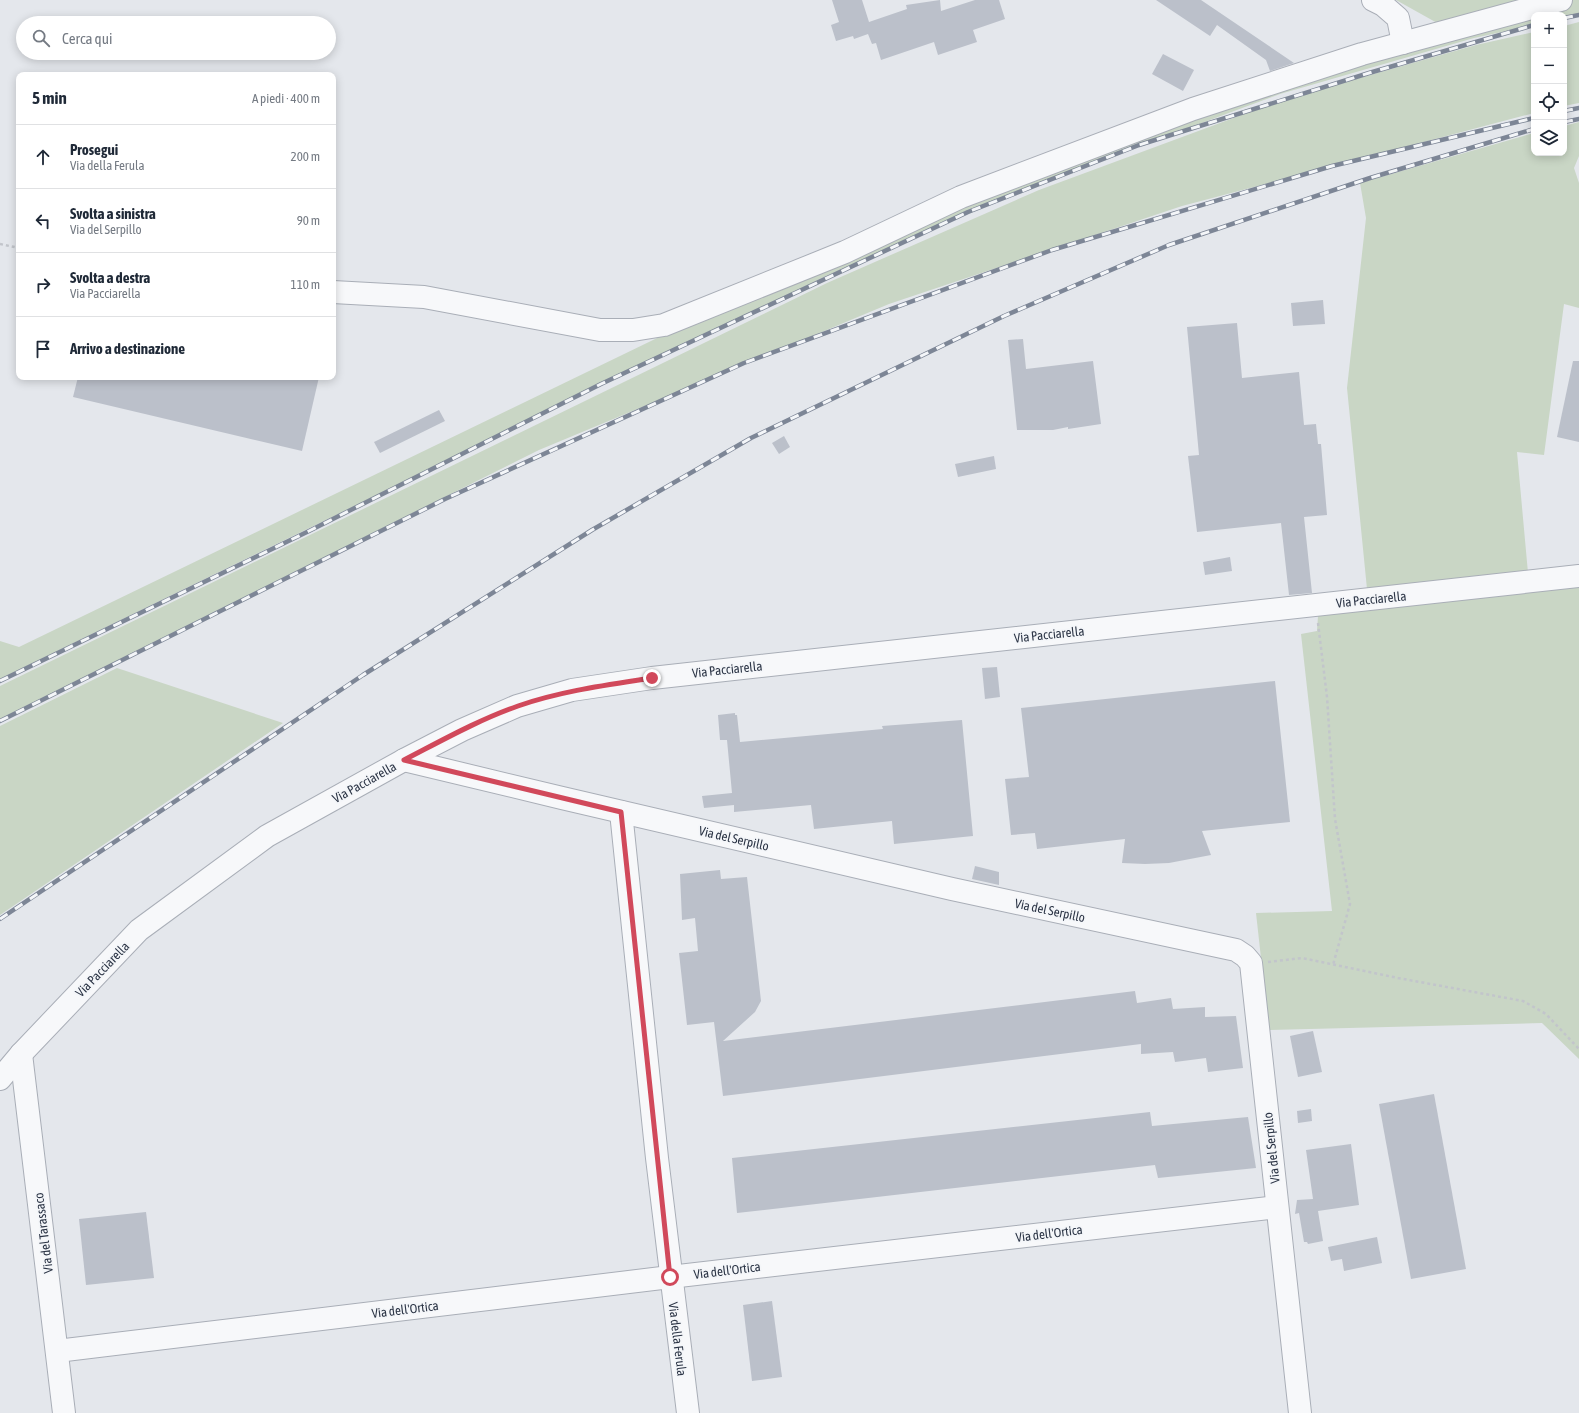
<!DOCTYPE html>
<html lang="it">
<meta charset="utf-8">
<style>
:root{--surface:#fff;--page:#f2f2f3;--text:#1f2937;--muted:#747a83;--line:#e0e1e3}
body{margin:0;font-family:"Asap Condensed",sans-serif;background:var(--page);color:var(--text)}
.controls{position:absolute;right:12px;top:12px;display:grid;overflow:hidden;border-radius:8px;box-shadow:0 2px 10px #0003}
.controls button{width:36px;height:36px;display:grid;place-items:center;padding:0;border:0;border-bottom:1px solid var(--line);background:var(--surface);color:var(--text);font:20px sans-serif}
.stop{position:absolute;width:12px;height:12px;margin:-9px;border:3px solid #d1495b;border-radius:50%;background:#fff}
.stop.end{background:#d1495b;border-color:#fff;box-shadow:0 1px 4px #0008}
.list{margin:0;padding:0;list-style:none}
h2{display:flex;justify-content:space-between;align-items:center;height:52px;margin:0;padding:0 16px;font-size:17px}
h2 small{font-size:13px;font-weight:400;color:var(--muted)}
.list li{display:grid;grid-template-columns:26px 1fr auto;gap:12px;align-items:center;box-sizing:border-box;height:64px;padding:0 16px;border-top:1px solid var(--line)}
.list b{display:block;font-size:15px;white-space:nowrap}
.list p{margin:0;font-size:13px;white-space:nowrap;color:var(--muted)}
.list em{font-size:13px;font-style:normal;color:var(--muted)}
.icon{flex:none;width:22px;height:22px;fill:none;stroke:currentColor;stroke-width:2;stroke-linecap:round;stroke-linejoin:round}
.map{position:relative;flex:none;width:1579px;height:1413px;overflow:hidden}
.search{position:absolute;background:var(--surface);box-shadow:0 2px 10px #0003;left:16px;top:16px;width:320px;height:44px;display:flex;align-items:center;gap:10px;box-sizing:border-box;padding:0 14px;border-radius:22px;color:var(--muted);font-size:15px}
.panel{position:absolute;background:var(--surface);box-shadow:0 2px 10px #0003;left:16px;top:72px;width:320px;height:308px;border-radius:8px}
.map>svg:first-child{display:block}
</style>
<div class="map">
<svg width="1579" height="1413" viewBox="0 0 1579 1413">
<rect width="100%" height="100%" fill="#e4e7ec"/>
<g fill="#c9d6c5">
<path d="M1396 0H1579V16L1564 19V15H1534V25L1474 38 1280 94 1037 184 824 277 0 679V641L19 647 940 201 1170 106 1177 113 1439 24Z"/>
<path d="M1579 22V103L1564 106V26Z"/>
<path d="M1534 32V113L1182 206 889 304 539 450 0 719V686L827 283 1039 190 1282 100 1476 45Z"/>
<path d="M1579 122V156L1574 168 1579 183V308L1564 304 1544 455 1517 452 1528 573 1579 569V1059L1542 1023 1269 1030 1256 913 1332 911 1301 634 1317 631 1318 616 1369 609 1347 388 1366 218 1360 183 1534 133V153H1564V126Z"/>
<path d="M117 668 283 723 0 915V726Z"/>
</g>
<g fill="#bbc0ca">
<path d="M832 0H862L869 22 907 9 906 5 940 0 941 11 975 0H999L1005 19 973 30 977 42 938 55 934 42 881 60 876 43 872 44 868 34 854 39 853 36 836 41 831 25 839 22Z"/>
<path d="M1156 0H1201L1294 63 1270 71 1266 60 1217 25 1210 36Z"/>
<path d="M1163 54 1194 70 1183 91 1152 74Z"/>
<path d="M1323 300 1325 324 1293 326 1291 303Z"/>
<path d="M1237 323 1242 378 1299 372 1304 425 1316 424 1318 444H1321L1327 515 1304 517 1312 593 1289 595 1281 523 1197 532 1188 456 1199 455 1187 327Z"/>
<path d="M1023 339 1026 369 1093 361 1101 424 1068 429V427L1053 430H1017L1008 340Z"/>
<path d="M1573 361H1579V442L1557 437Z"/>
<path d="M78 377H319L302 451 73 397Z"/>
<path d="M439 410 445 421 380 453 374 442Z"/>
<path d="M784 436 790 447 779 454 772 443Z"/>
<path d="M994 456 996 469 958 477 955 464Z"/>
<path d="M1230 557 1232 571 1205 575 1203 562Z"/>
<path d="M997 667 1000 697 985 699 982 668Z"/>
<path d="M1275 681 1290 822 1202 831 1211 855 1169 863 1145 864 1122 863 1125 839 1037 849 1035 833 1011 835 1005 779 1029 777 1021 708Z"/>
<path d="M735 713V715H737L740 742 883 729 882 726 962 720 973 836 894 844 892 821 814 829 811 805 734 812V805L704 808 702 796 732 793 727 740H720L718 715Z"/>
<path d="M975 866 999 872V885L972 879Z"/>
<path d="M720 870 721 879 747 877 761 1001 755 1012 723 1041 1135 991 1137 1003 1171 998 1173 1009 1205 1007V1017L1236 1016 1243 1068 1208 1072 1206 1058 1175 1062 1173 1052 1141 1054V1044L723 1096 714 1022 687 1025 679 953 698 951 695 918 682 920 680 874Z"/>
<path d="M1313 1031 1322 1072 1298 1077 1290 1036Z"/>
<path d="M1434 1094 1466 1269 1411 1279 1379 1104Z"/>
<path d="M1311 1109 1312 1121 1298 1123 1297 1111Z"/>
<path d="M1150 1112 1152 1126 1248 1117 1256 1168 1158 1178 1155 1165 737 1213 732 1158Z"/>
<path d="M1351 1144 1359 1205 1318 1211 1323 1241 1308 1244 1307 1242H1304L1299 1213 1295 1214 1297 1200 1313 1199 1306 1150Z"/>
<path d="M146 1212 154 1278 86 1285 79 1219Z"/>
<path d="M1377 1237 1382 1263 1344 1271 1342 1259 1331 1261 1328 1247Z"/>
<path d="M772 1301 782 1377 752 1381 743 1305Z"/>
</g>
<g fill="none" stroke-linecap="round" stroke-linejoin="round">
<g stroke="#a9aeb7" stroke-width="24">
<g id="minor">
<path d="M1373 0 1383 5 1398 18 1403 43"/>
<path d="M333 292 424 297 600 330H633L664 325 845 252 961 197 1193 109 1362 54 1561 0"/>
<path d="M404 760 562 798 952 889 1236 950 1245 956 1251 963 1300 1413"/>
<path d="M621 812 657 1158 688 1413"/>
<path d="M21 1054 64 1413"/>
<path d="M0 1079 21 1054 139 930 267 836 404 760 462 730 517 706 572 690 652 678 1579 576"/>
<path d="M57 1351 670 1277 1277 1207"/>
</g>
</g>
<g stroke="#c2c5cb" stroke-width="2.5" stroke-dasharray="3 3" stroke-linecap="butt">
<path d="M0 244 19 248"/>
<path d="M1318 623 1327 697 1335 819 1350 904 1333 965"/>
<path d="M1268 962 1302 958 1398 978 1523 1001 1546 1014 1579 1049"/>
</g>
<use href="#minor" stroke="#f7f8fa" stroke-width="22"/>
<g stroke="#7d8696" stroke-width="4.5">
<g id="rail">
<path d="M1564 18 1579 15"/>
<path d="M1564 111 1579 108"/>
<path d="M1564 122 1579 119"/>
<path d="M0 681 309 531 601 384 968 212 1139 145 1369 73 1534 25"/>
<path d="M0 721 445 499 744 363 1052 250 1332 166 1534 118"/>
<path d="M0 919 363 675 592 530 751 438 1004 316 1169 245 1370 178 1534 129"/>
</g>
</g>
<use href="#rail" stroke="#f4f6f9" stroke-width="3" stroke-dasharray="9" stroke-linecap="butt"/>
</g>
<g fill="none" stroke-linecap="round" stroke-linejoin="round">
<path stroke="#d1495b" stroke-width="5" d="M652 678C607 685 561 691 518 706 478 720 441 741 404 760L621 812 670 1277"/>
</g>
<g text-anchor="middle" stroke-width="3.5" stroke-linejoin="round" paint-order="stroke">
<g font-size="13" fill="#2b3445" stroke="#f4f6f9">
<text transform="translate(1371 599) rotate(-6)" y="5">Via Pacciarella</text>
<text transform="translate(1049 634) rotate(-6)" y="5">Via Pacciarella</text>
<text transform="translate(727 669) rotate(-6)" y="5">Via Pacciarella</text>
<text transform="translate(364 782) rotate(-29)" y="5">Via Pacciarella</text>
<text transform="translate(734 838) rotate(13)" y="5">Via del Serpillo</text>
<text transform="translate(1050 910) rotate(12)" y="5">Via del Serpillo</text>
<text transform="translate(102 969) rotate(-46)" y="5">Via Pacciarella</text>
<text transform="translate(1271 1148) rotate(-96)" y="5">Via del Serpillo</text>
<text transform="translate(43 1233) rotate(-97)" y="5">Via del Tarassaco</text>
<text transform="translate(1049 1233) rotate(-7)" y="5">Via dell'Ortica</text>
<text transform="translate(727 1270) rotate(-7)" y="5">Via dell'Ortica</text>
<text transform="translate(405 1309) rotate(-7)" y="5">Via dell'Ortica</text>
<text transform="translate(678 1339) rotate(83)" y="5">Via della Ferula</text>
</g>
</g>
</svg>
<div class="controls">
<button>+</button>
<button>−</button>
<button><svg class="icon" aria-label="locate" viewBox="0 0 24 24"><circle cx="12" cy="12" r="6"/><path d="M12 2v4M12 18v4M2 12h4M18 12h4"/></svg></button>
<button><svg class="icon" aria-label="layers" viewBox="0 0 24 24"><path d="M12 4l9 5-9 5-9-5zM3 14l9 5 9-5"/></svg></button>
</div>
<div class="stop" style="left:670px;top:1277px"></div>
<div class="stop end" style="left:652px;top:678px"></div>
<div class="search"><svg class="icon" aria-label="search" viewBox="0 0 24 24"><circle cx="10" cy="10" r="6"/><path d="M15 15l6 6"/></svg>Cerca qui</div>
<section class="panel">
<h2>5 min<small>A piedi · 400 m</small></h2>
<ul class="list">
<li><svg class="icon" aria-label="ahead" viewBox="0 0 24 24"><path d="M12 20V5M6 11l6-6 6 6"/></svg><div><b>Prosegui</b><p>Via della Ferula</p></div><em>200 m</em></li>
<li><svg class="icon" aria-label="left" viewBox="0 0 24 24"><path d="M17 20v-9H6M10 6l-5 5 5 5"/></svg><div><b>Svolta a sinistra</b><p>Via del Serpillo</p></div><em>90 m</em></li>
<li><svg class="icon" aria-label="right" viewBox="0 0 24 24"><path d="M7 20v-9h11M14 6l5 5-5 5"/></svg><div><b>Svolta a destra</b><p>Via Pacciarella</p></div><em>110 m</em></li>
<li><svg class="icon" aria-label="arrive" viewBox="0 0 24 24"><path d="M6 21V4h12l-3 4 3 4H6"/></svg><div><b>Arrivo a destinazione</b></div></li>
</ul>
</section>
</div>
